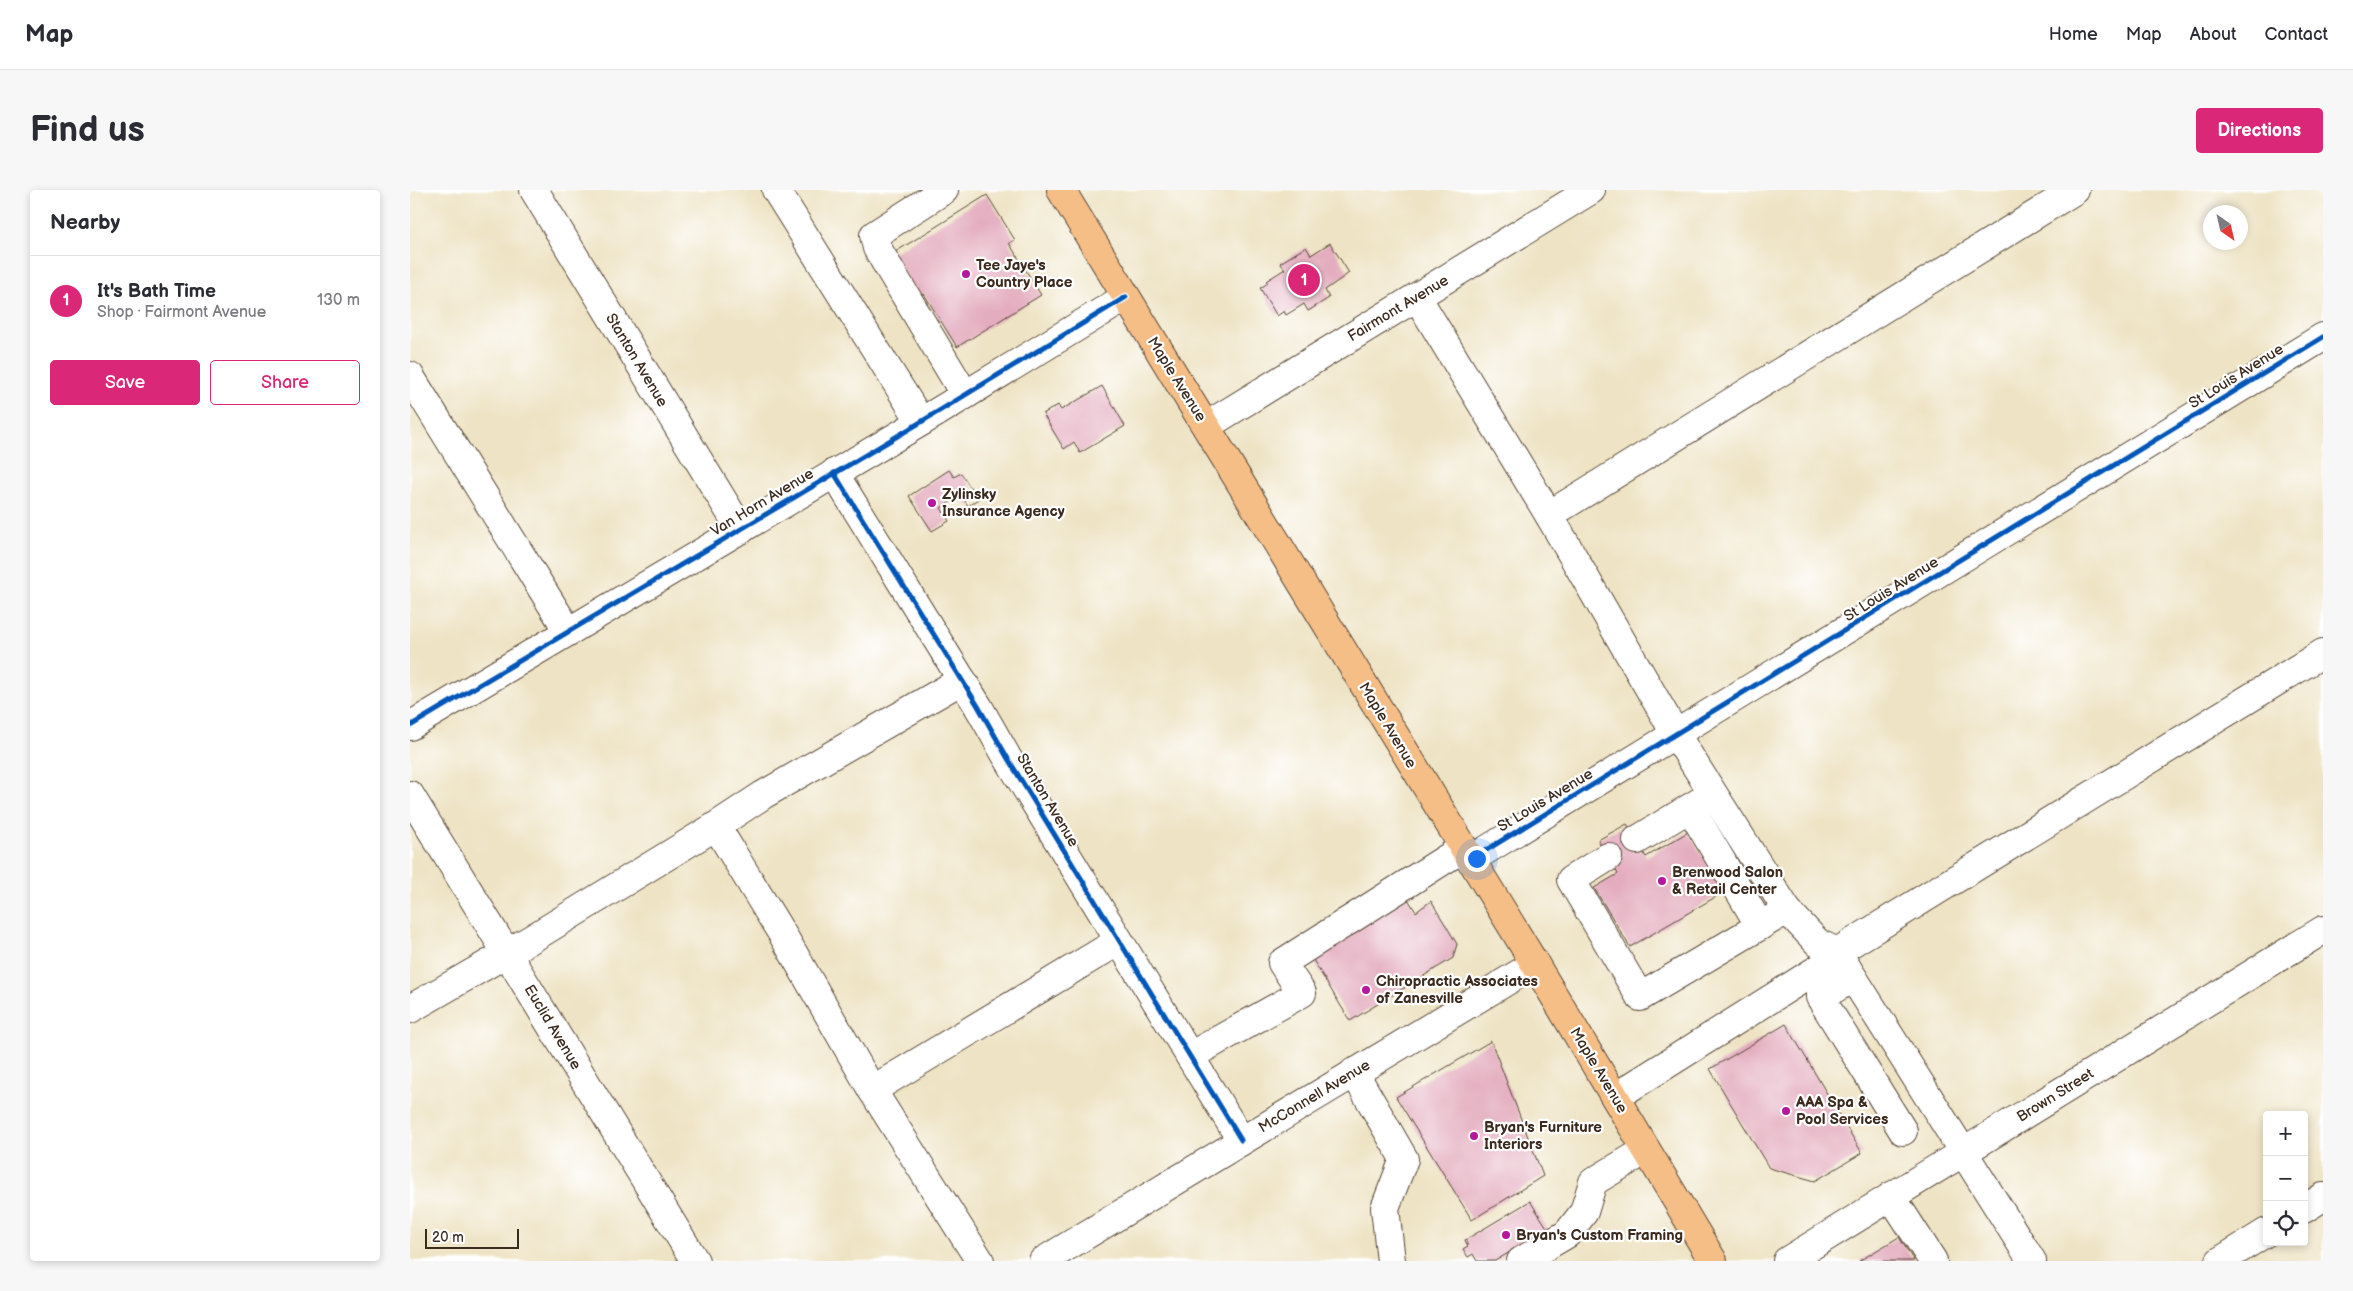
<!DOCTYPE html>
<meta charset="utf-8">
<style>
:root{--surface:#fff;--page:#f7f7f7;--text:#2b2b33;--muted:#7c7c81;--line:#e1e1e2;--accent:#db2777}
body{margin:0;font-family:"Balsamiq Sans",sans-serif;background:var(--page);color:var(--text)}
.controls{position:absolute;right:15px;bottom:15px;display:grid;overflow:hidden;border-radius:5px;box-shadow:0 2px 8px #0003}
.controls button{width:45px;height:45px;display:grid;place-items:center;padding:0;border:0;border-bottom:1px solid var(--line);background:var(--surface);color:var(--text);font:25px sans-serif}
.compass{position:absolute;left:1793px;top:15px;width:45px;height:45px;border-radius:50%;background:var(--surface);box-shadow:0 2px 8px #0003;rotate:146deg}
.scale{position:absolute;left:15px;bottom:12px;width:94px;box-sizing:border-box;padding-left:5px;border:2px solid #3b2a1e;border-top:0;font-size:14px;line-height:18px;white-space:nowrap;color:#3b2a1e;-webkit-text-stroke:4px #fff;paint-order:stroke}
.you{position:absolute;left:1066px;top:668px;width:18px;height:18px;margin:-12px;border:4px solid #fff;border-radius:50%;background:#1a73e8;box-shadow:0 0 0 8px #1a73e833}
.badge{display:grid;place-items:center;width:32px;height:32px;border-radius:50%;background:var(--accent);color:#fff;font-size:16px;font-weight:700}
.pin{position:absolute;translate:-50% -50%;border:2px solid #fff;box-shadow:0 1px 5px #0006}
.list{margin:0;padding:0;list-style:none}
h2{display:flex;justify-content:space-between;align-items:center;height:65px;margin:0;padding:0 20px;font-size:21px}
h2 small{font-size:16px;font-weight:400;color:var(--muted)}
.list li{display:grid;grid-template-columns:32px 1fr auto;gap:15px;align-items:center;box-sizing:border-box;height:90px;padding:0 20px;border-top:1px solid var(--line)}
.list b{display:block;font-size:19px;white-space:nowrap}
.list p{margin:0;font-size:16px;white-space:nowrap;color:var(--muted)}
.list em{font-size:16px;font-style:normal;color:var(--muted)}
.actions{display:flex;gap:10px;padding:15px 20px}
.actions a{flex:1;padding:11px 0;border:1px solid var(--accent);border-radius:5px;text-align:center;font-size:18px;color:var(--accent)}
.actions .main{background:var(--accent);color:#fff}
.icon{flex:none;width:28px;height:28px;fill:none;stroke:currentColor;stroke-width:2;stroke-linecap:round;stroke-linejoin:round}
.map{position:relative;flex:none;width:1913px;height:1071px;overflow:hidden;border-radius:5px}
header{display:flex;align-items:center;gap:30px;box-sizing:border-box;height:70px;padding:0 25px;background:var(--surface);border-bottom:1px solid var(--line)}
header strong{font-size:24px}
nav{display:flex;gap:28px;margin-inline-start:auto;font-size:18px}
.intro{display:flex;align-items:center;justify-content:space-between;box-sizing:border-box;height:120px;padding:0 30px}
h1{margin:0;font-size:35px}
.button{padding:12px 22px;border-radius:5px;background:var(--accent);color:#fff;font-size:18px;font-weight:700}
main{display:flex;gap:30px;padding:0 30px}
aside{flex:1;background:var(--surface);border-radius:5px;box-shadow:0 2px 8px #0003}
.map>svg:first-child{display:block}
</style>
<header>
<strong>Map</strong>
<nav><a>Home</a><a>Map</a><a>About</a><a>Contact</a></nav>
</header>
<div class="intro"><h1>Find us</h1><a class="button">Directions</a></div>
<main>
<aside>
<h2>Nearby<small></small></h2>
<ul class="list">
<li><span class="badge">1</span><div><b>It's Bath Time</b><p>Shop · Fairmont Avenue</p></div><em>130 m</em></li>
</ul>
<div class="actions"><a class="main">Save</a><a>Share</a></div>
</aside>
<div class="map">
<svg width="1913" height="1071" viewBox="0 0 1913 1071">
<rect width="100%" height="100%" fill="#fff"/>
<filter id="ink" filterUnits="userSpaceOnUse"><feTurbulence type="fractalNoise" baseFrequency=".02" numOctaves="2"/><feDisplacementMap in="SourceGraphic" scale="10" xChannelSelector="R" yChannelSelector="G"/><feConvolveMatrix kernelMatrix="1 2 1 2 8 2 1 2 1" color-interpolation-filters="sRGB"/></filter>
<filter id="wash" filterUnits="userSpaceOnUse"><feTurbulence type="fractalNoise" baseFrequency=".0096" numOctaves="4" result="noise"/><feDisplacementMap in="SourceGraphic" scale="20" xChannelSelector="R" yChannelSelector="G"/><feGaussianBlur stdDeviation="1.12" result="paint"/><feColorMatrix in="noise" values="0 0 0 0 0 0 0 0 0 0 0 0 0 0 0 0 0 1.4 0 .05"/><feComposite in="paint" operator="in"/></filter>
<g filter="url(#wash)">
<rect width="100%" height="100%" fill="#eee3c4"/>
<g id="blocks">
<g fill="#e4adbf">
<path d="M577 5 605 50 599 53 631 105 547 157 514 104 509 107 482 64Z"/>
<path d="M920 53 939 83 915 100 919 108 898 121 894 114 876 125 874 121 867 126 850 98 858 93 856 91 875 79 870 73 896 57 901 65Z"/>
<path d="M692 196 715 236 670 263 664 252 654 259 633 224 648 215 651 220Z"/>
<path d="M539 280 544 287 551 283 568 309 558 316 551 305 531 318 539 331 522 341 499 306Z"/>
<path d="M1217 634 1236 667 1278 642 1314 702 1220 757 1184 698 1208 684 1188 650Z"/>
<path d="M996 706 1006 722 1021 711 1047 754 1043 768 940 831 900 765Z"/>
<path d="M1376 834 1452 963 1405 991 1359 978 1300 879Z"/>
<path d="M1081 851 1133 986 1062 1030 986 907Z"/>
<path d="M1120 1011 1138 1039 1085 1071H1067L1063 1064 1058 1067 1053 1059 1058 1056 1055 1050Z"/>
<path d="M1489 1047 1504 1071H1449Z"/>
</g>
</g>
</g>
<g filter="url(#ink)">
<use href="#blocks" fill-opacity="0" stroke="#564637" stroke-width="1"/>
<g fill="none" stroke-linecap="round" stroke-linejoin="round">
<g stroke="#564637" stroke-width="30">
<g id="minor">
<path d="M124 0 331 340"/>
<path d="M366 0 511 232"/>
<path d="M534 0 464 45 467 58 555 205"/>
<path d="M1007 107 1139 325 1266 545 1377 720 1408 753 1427 762 1622 1071"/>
<path d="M0 186 158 441"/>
<path d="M796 236 1181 0"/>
<path d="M424 283 568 516 597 567 831 950"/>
<path d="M1139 325 1665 0"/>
<path d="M0 536 511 232 716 107"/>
<path d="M0 605 285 1071"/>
<path d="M1280 618 1350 736"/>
<path d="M306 636 374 747 462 900 570 1071"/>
<path d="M1227 650 1296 608"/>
<path d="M1198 667 1161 690 1230 807 1377 720"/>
<path d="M1060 670 1913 147"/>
<path d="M1443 788 1410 807 1493 941"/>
<path d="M0 819 118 751 306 636 353 605 552 490"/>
<path d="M780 866 892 803 872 773 1053 658"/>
<path d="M944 882 994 969 975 1018 981 1071"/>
<path d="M462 900 709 751"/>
<path d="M1205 907 1416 774 1427 762 1913 463"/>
<path d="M1481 1006 1523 1071"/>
<path d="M1894 1019 1913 1007"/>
<path d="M633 1071 1125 774"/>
<path d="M1111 1071 1157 1044 1174 1022 1183 992 1236 960"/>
<path d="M1377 1071 1913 740"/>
<path d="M1810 1071 1857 1042"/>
</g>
</g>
<g stroke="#564637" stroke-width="30">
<path id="major" d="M651 0 1125 774 1303 1071"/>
</g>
<use href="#minor" stroke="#fff" stroke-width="28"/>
<use href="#major" stroke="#f6be87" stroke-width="28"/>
<g stroke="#fff" stroke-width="8">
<g id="cycleway">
<path d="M424 283 568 516 597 567 831 950"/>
<path d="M0 536 511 232 716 107"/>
<path d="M1060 670 1913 147"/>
</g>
</g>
<use href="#cycleway" stroke="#0057b8" stroke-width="5"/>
</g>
</g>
<g fill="#b5179e" stroke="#fff" stroke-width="2">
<circle cx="556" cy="84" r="5"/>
<circle cx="522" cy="313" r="5"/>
<circle cx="1252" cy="691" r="5"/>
<circle cx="956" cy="800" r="5"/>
<circle cx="1376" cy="921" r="5"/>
<circle cx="1064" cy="946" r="5"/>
<circle cx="1096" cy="1045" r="5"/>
</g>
<g text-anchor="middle" stroke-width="4.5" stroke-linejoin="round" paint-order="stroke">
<g font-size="15" font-weight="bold" fill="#3b2a1e" stroke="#fff" text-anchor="start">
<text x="566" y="80">Tee Jaye's<tspan x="566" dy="17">Country Place</tspan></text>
<text x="532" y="309">Zylinsky<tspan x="532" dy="17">Insurance Agency</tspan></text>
<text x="1262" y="687">Brenwood Salon<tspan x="1262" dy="17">&amp; Retail Center</tspan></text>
<text x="966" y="796">Chiropractic Associates<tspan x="966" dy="17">of Zanesville</tspan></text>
<text x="1386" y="917">AAA Spa &amp;<tspan x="1386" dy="17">Pool Services</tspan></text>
<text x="1074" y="942">Bryan's Furniture<tspan x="1074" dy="17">Interiors</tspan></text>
<text x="1106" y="1050">Bryan's Custom Framing</text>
</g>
<g font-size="15" fill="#3b2a1e" stroke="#fff">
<text transform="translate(988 118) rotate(-31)" y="5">Fairmont Avenue</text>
<text transform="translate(227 170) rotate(59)" y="5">Stanton Avenue</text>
<text transform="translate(1826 186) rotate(-32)" y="5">St Louis Avenue</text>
<text transform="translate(767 189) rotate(58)" y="5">Maple Avenue</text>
<text transform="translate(352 312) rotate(-31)" y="5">Van Horn Avenue</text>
<text transform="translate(1481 399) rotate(-32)" y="5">St Louis Avenue</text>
<text transform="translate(978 535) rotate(59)" y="5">Maple Avenue</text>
<text transform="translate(638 610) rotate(59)" y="5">Stanton Avenue</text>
<text transform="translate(1135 610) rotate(-31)" y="5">St Louis Avenue</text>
<text transform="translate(143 837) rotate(59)" y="5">Euclid Avenue</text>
<text transform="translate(1189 880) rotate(59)" y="5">Maple Avenue</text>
<text transform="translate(1645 905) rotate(-32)" y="5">Brown Street</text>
<text transform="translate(904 906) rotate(-31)" y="5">McConnell Avenue</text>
</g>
</g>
</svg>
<div class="controls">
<button>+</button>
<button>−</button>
<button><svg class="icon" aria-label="locate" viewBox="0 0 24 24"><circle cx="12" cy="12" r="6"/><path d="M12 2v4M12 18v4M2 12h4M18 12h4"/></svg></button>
</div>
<svg class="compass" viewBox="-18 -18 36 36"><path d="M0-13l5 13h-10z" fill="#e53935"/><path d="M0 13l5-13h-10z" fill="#7c7c81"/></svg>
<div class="scale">20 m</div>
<div class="you"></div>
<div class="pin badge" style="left:894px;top:90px">1</div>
</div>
</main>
